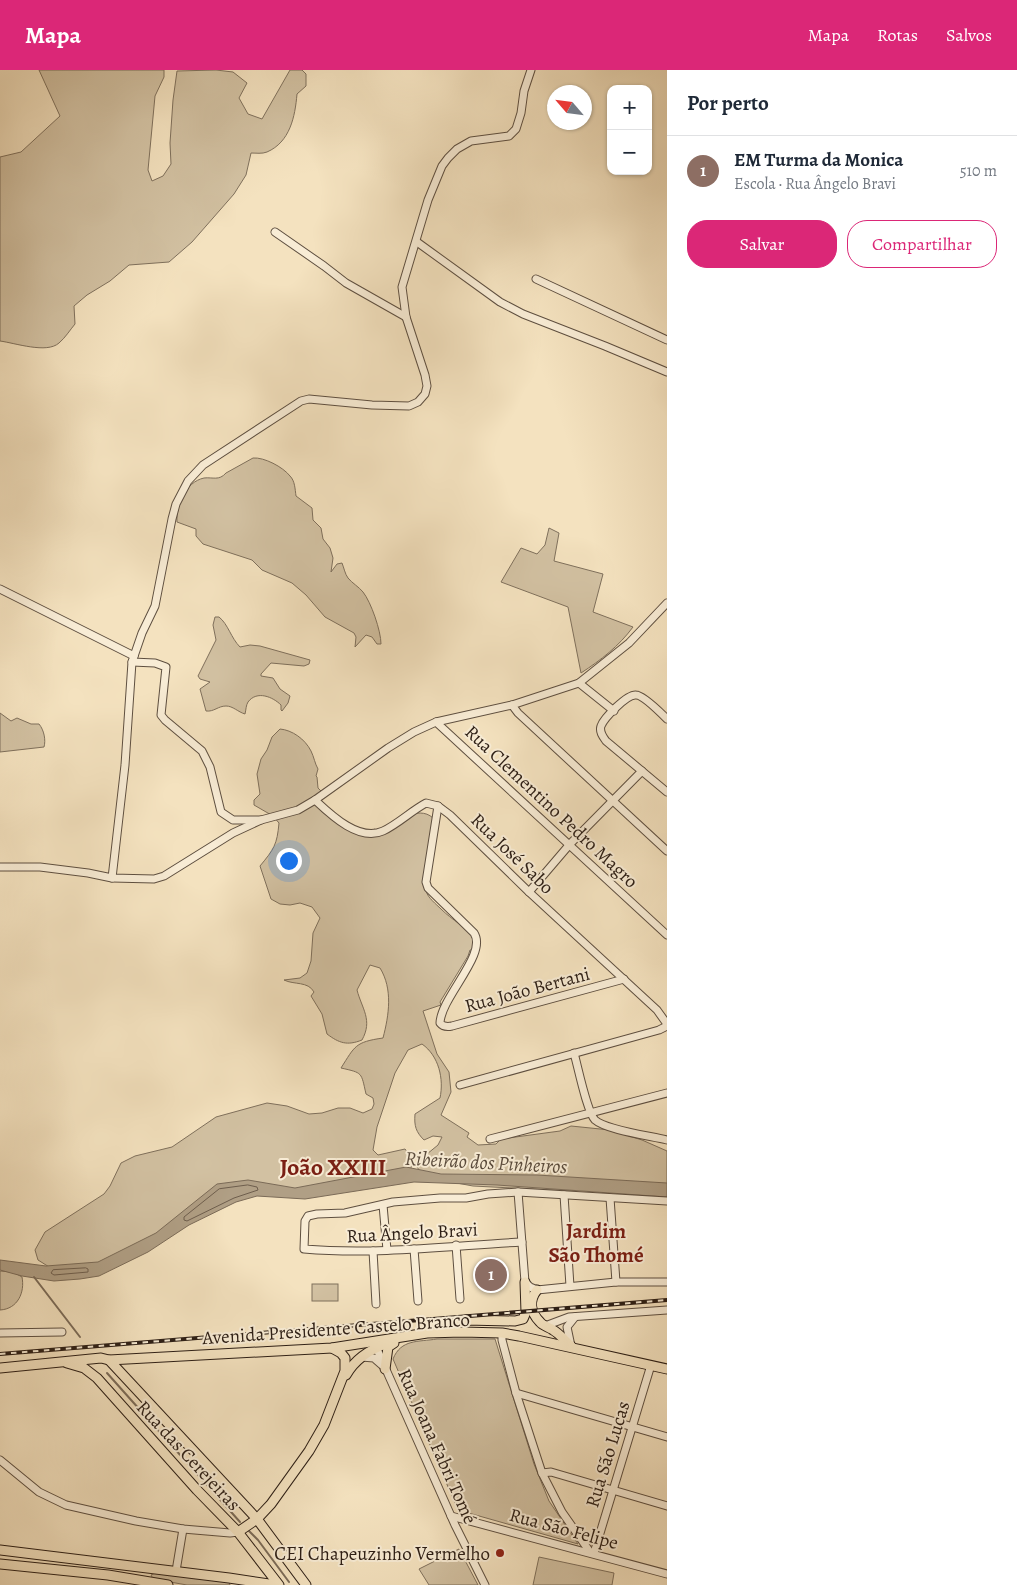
<!DOCTYPE html>
<html lang="pt">
<meta charset="utf-8">
<style>
:root{--surface:#fff;--page:#f6f6f7;--text:#1f2937;--muted:#747a83;--line:#e0e1e3;--accent:#db2777}
body{margin:0;font-family:Alegreya,serif;background:var(--page);color:var(--text)}
.controls{position:absolute;right:15px;top:15px;display:grid;overflow:hidden;border-radius:10px;box-shadow:0 1px 4px #0004}
.controls button{width:45px;height:45px;display:grid;place-items:center;padding:0;border:0;border-bottom:1px solid var(--line);background:var(--surface);color:var(--text);font:25px sans-serif}
.compass{position:absolute;left:547px;top:15px;width:45px;height:45px;border-radius:50%;background:var(--surface);box-shadow:0 1px 4px #0004;rotate:298deg}
.you{position:absolute;left:288px;top:790px;width:18px;height:18px;margin:-12px;border:4px solid #fff;border-radius:50%;background:#1a73e8;box-shadow:0 0 0 8px #1a73e833}
.badge{display:grid;place-items:center;width:32px;height:32px;border-radius:50%;background:var(--accent);color:#fff;font-size:16px;font-weight:700}
.pin{position:absolute;translate:-50% -50%;border:2px solid #fff;box-shadow:0 1px 5px #0006}
.list{margin:0;padding:0;list-style:none}
h2{display:flex;justify-content:space-between;align-items:center;height:65px;margin:0;padding:0 20px;font-size:21px}
h2 small{font-size:16px;font-weight:400;color:var(--muted)}
.list li{display:grid;grid-template-columns:32px 1fr auto;gap:15px;align-items:center;box-sizing:border-box;height:70px;padding:0 20px;border-top:1px solid var(--line)}
.list b{display:block;font-size:19px;white-space:nowrap}
.list p{margin:0;font-size:16px;white-space:nowrap;color:var(--muted)}
.list em{font-size:16px;font-style:normal;color:var(--muted)}
.actions{display:flex;gap:10px;padding:15px 20px}
.actions a{flex:1;padding:11px 0;border:1px solid var(--accent);border-radius:20px;text-align:center;font-size:18px;color:var(--accent)}
.actions .main{background:var(--accent);color:#fff}
.map{position:relative;flex:none;width:667px;height:1515px;overflow:hidden}
header{display:flex;align-items:center;gap:30px;box-sizing:border-box;height:70px;padding:0 25px;background:var(--accent);color:#fff}
header strong{font-size:24px}
nav{display:flex;gap:28px;margin-inline-start:auto;font-size:18px}
main{display:flex}
aside{flex:1;background:var(--surface)}
.map>svg:first-child{display:block}
</style>
<header>
<strong>Mapa</strong>
<nav><a>Mapa</a><a>Rotas</a><a>Salvos</a></nav>
</header>
<main>
<div class="map">
<svg width="667" height="1515" viewBox="0 0 667 1515">
<rect width="100%" height="100%" fill="#f4e2bf"/>
<filter id="stains"><feTurbulence type="fractalNoise" baseFrequency=".004" numOctaves="4"/><feColorMatrix values="0 0 0 0 .2 0 0 0 0 .09 0 0 0 0 .02 0 0 0 .5 -.17"/></filter>
<radialGradient id="worn" r=".72"><stop offset=".6" stop-color="#630" stop-opacity="0"/><stop offset="1" stop-color="#630" stop-opacity=".3"/></radialGradient>
<g fill="#d2c1a2" stroke="#7f705c">
<path d="M39 0H164V7L155 26 148 100 152 111 163 106 171 94 170 73 173 30 177 1 216 0 233 2 247 13 239 28 248 44 262 49 290 0H302L306 4V16L297 24C295 47 290 72 267 82 262 84 256 83 251 83L246 105 234 124 192 172 169 192 129 195 110 211 87 225 74 236 75 254C70 260 65 268 59 273 47 284 15 273 0 271V87L21 82 60 46Z"/>
<path d="M253 388C264 387 283 397 290 406 295 411 295 419 296 426L312 438 313 450 321 458 323 469 330 478 333 488 331 502 337 494 342 493C344 498 345 504 348 508 352 513 359 517 363 522 371 532 381 561 381 574H377L372 567 366 565 355 577 356 567 354 563 325 547 306 525 292 513 262 500 252 490 203 474 196 466V459L177 452C176 436 185 412 204 408 213 407 219 411 226 403Z"/>
<path d="M549 458 559 463 554 491 603 504 593 542 633 557C619 576 601 590 581 603L568 537 501 512 521 478 537 484 545 475Z"/>
<path d="M215 547H219C228 554 231 568 240 577L250 575 260 576 310 590 309 594 304 596 271 593 261 604V606L273 608 280 619 290 626 288 633 282 641 281 640V635C273 627 257 620 248 632 246 635 246 640 245 644 238 642 233 636 226 636 218 636 214 642 206 641L200 619 210 612 200 609 198 606 216 570 213 555Z"/>
<path d="M0 643 11 651 17 648 31 654H39C44 660 46 670 44 677L0 682Z"/>
<path d="M280 659C292 660 305 669 311 681 314 687 315 694 318 699L316 706 317 707 318 718 326 726 321 731V741L347 759 373 764 374 759 379 761C393 753 418 734 433 748 431 763 423 809 426 821 428 828 436 834 441 839 452 850 466 857 476 869L473 880H470L468 886 440 932 441 935 423 941 437 984 449 1002 451 1022 441 1045 469 1063 467 1067 478 1075 496 1074 501 1069 560 1061 571 1056 610 1060 642 1070 667 1081V1125L587 1117 571 1121 473 1116 424 1107 417 1097 416 1093 438 1075 442 1067 433 1066 424 1070C416 1062 414 1056 415 1044L440 1028C444 1009 439 986 422 974L408 980 395 1003 377 1057 373 1080 378 1085 405 1079C413 1088 414 1094 408 1104L363 1105 292 1122 239 1123 110 1199 54 1200 38 1190 35 1180 45 1162 104 1124 110 1116 121 1093 135 1086 172 1077 216 1047 267 1033 287 1036 309 1044 322 1043 338 1038H350L363 1043 372 1039 374 1034 373 1028 366 1024C361 1002 363 1003 341 998 355 976 355 972 383 968 389 945 393 919 380 898L370 895 357 920C362 939 373 950 362 970 347 976 339 973 327 964L322 944 311 926 314 922C308 911 294 915 284 910L300 908 307 903 311 891 313 863 320 848 312 837 300 833 290 835 280 834 271 829 260 796C274 779 277 775 279 753L273 746 254 735V730L260 724 257 704 261 689 267 680 272 667Z"/>
<path d="M0 1201 13 1202 22 1207C25 1222 18 1239 0 1240Z"/>
<rect x="312" y="1214" width="26" height="17"/>
<path d="M437 1269H495L534 1394 549 1431 578 1474 458 1440 393 1289C401 1269 418 1272 437 1269Z"/>
<path d="M459 1479 478 1515H429L419 1499Z"/>
<path d="M539 1487 614 1503 612 1515H533Z"/>
<path d="M155 1503 229 1512 230 1515H187L153 1509 151 1505Z"/>
</g>
<path fill="#b09f85" stroke="#7b6b58" d="M406 1097 441 1104 537 1105 667 1113V1127L497 1115 414 1112 305 1129 257 1126 236 1132 189 1155 148 1182 99 1206 80 1209 54 1211 22 1206 0 1200V1190L46 1196 98 1192 156 1163 217 1114 248 1110 295 1118Z"/>
<g fill="none" stroke-linecap="round" stroke-linejoin="round">
<g stroke="#6e5e4d" stroke-width="1">
<path d="M248 1115 257 1117 258 1120 234 1128 187 1151 184 1150V1147L219 1119Z"/>
<path d="M86 1198 88 1199V1202L54 1205 51 1203 53 1200Z"/>
</g>
<g stroke="#7b6b58" stroke-width="2">
<path d="M34 1207 80 1267"/>
<path d="M107 1303 240 1452"/>
<path d="M249 1461 258 1470 289 1512"/>
</g>
<g stroke="#5e4f40" stroke-width="9">
<g id="minor">
<path d="M275 162 324 196 346 213 406 247"/>
<path d="M417 172 500 232 523 244 605 276 667 302"/>
<path d="M536 209 667 270"/>
<path d="M0 519 134 586"/>
<path d="M132 592 155 593 166 597 161 645 165 650 202 681 210 697 221 742 233 750H261"/>
<path d="M579 613 614 641"/>
<path d="M512 635 518 643 667 781"/>
<path d="M667 649C661 643 643 625 636 625 627 624 604 648 601 656 599 662 603 667 606 671L667 722"/>
<path d="M436 652 667 865"/>
<path d="M315 730C331 745 359 772 383 761 398 754 411 741 426 733L438 736 450 745 529 822 657 940 667 954"/>
<path d="M438 736 426 812 428 818 474 863C488 884 441 927 440 953 443 957 447 957 452 956L624 909"/>
<path d="M0 797H40L88 803 112 808 154 809 164 806 233 763 261 750 298 740 315 730 388 678 414 662 436 652 512 635 579 613 629 573 667 533"/>
<path d="M112 808 125 695 132 592 142 563 155 536 172 449 176 434 188 411 203 395 301 331 309 329 372 335 409 336 418 332 425 324 427 316 425 305 406 247 402 217 428 130 442 96 448 88 457 79 471 71 509 66 516 59 521 43 524 21 531 0"/>
<path d="M529 822 570 774 642 701"/>
<path d="M574 983C578 997 587 1042 595 1050 606 1060 651 1066 667 1070"/>
<path d="M460 1015 659 960 667 956"/>
<path d="M490 1069 667 1023"/>
<path d="M518 1122 525 1212 530 1217 537 1220 616 1212H667"/>
<path d="M564 1125 570 1216"/>
<path d="M610 1128 616 1212"/>
<path d="M383 1135 387 1180"/>
<path d="M522 1172C450 1176 377 1185 304 1179L305 1151 308 1146 317 1144 345 1143 393 1132 440 1128H466L488 1124 518 1122 667 1131"/>
<path d="M456 1175 460 1229"/>
<path d="M414 1179 418 1231"/>
<path d="M373 1181 376 1234"/>
<path d="M545 1256 569 1247 667 1240"/>
<path d="M0 1263 62 1262"/>
<path d="M502 1263V1270L516 1323 542 1403 562 1442 590 1482"/>
<path d="M571 1276 567 1257 575 1247"/>
<path d="M376 1277 455 1455 485 1515"/>
<path d="M361 1287 374 1288 382 1295"/>
<path d="M516 1323 667 1367"/>
<path d="M0 1390 39 1422 66 1435 136 1451 183 1459 230 1463 238 1462"/>
<path d="M542 1403 551 1402 667 1436"/>
<path d="M451 1446 667 1504"/>
<path d="M594 1483 651 1295"/>
<path d="M176 1501 183 1459"/>
</g>
</g>
<g stroke="#2c1e15" stroke-width="11">
<g id="major">
<path d="M537 1220C529 1230 530 1242 540 1252 543 1256 549 1257 553 1260 560 1264 565 1271 571 1276"/>
<path d="M441 1261 466 1250 515 1251 523 1249 526 1242 525 1212"/>
<path d="M109 1290 257 1449 306 1515"/>
<path d="M67 1293 84 1298 97 1308 197 1420 238 1462 279 1515"/>
<path d="M0 1298 101 1288 109 1290 332 1278 427 1263 462 1262 502 1263 519 1266 667 1299"/>
<path d="M385 1299 388 1277 394 1273"/>
<path d="M346 1305C355 1289 371 1279 388 1273"/>
<path d="M238 1462 257 1449 271 1434 309 1381 324 1355 345 1301V1288L341 1283 332 1278"/>
<path d="M0 1480 229 1508 276 1515"/>
<path d="M0 1494 108 1505 168 1515"/>
</g>
</g>
<use href="#minor" stroke="#f8ecd5" stroke-width="7"/>
<use href="#major" stroke="#f4e2bf" stroke-width="9"/>
<g stroke="#2c1e15" stroke-width="4">
<path id="rail" d="M0 1284 667 1230"/>
</g>
<use href="#rail" stroke="#f8ecd5" stroke-width="2" stroke-dasharray="5.5" stroke-linecap="butt"/>
</g>
<circle fill="#8f2418" stroke="#f8ecd5" stroke-width="2" cx="500" cy="1483" r="5"/>
<g text-anchor="middle" stroke-width="4" stroke-linejoin="round" paint-order="stroke">
<g font-size="19" fill="#2c1e15" stroke="#f8ecd5">
<text transform="translate(552 736) rotate(43)" y="7">Rua Clementino Pedro Magro</text>
<text transform="translate(513 783) rotate(44)" y="7">Rua José Sabo</text>
<text transform="translate(527 919) rotate(-15)" y="7">Rua João Bertani</text>
<text transform="translate(412 1162) rotate(-3)" y="7">Rua Ângelo Bravi</text>
<text transform="translate(336 1258) rotate(-4)" y="7">Avenida Presidente Castelo Branco</text>
<text transform="translate(438 1376) rotate(66)" y="7">Rua Joana Fabri Tomé</text>
<text transform="translate(607 1384) rotate(-73)" y="7">Rua São Lucas</text>
<text transform="translate(189 1385) rotate(47)" y="7">Rua das Cerejeiras</text>
<text transform="translate(564 1458) rotate(15)" y="7">Rua São Felipe</text>
</g>
<g font-size="19" fill="#2c1e15" stroke="#f8ecd5" text-anchor="end">
<text x="490" y="1490">CEI Chapeuzinho Vermelho</text>
</g>
<g font-size="20" font-style="italic" fill="#5a4b3c" stroke="#f8ecd5">
<text transform="translate(486 1092) rotate(3)" y="7">Ribeirão dos Pinheiros</text>
</g>
<g font-size="21" font-weight="bold" fill="#7a1f14" stroke="#f8ecd5">
<text x="596" y="1168">Jardim<tspan x="596" dy="24">São Thomé</tspan></text>
</g>
<g font-size="24" font-weight="bold" fill="#7a1f14" stroke="#f8ecd5">
<text x="333" y="1105">João XXIII</text>
</g>
</g>
<rect width="100%" height="100%" filter="url(#stains)"/>
<rect width="100%" height="100%" fill="url(#worn)"/>
</svg>
<div class="controls">
<button>+</button>
<button>−</button>
</div>
<svg class="compass" viewBox="-18 -18 36 36"><path d="M0-13l5 13h-10z" fill="#e53935"/><path d="M0 13l5-13h-10z" fill="#747a83"/></svg>
<div class="you"></div>
<div class="pin badge" style="left:491px;top:1205px;background:#8d6e63">1</div>
</div>
<aside>
<h2>Por perto<small></small></h2>
<ul class="list">
<li><span class="badge" style="background:#8d6e63">1</span><div><b>EM Turma da Monica</b><p>Escola · Rua Ângelo Bravi</p></div><em>510 m</em></li>
</ul>
<div class="actions"><a class="main">Salvar</a><a>Compartilhar</a></div>
</aside>
</main>
